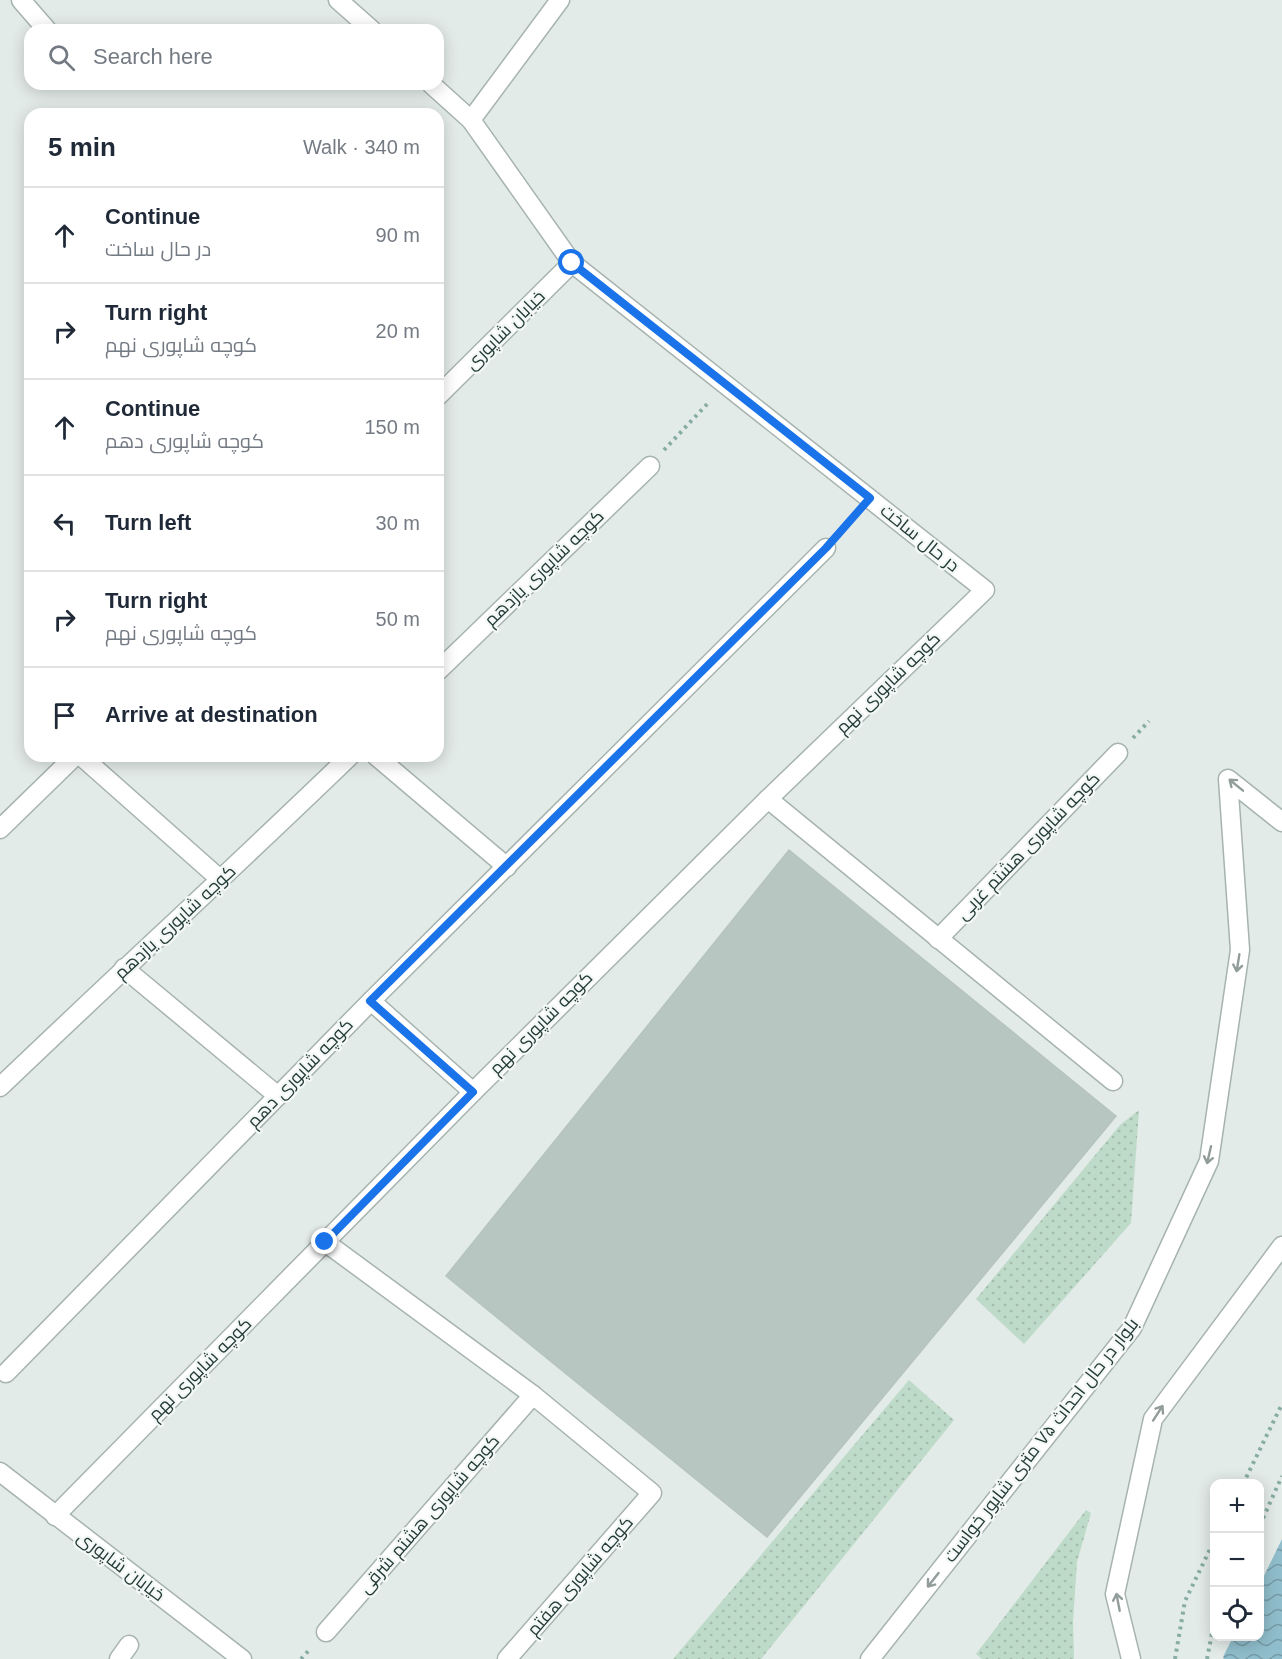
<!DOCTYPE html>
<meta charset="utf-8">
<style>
:root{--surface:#fff;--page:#f2f2f3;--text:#1f2937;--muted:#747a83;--line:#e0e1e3}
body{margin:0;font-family:Arial,Cairo,sans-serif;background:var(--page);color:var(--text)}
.controls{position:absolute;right:18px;bottom:18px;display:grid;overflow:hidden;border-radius:12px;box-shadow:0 3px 15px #0003}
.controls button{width:54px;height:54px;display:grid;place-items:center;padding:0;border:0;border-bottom:2px solid var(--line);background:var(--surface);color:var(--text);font:30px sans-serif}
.stop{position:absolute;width:18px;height:18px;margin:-14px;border:4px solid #1a73e8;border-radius:50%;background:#fff}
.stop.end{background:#1a73e8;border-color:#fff;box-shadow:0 2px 6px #0008}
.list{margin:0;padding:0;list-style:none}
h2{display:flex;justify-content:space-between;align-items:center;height:78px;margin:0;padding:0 24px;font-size:26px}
h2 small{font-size:20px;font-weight:400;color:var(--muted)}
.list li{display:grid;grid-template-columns:39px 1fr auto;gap:18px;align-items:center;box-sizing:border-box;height:96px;padding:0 24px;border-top:2px solid var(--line)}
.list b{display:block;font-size:22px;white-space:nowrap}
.list p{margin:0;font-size:20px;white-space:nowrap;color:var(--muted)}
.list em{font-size:20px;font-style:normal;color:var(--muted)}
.icon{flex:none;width:33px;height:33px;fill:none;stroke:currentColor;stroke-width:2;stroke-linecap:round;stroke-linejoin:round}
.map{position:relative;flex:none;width:1282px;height:1659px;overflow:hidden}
.search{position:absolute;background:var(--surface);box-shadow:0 3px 15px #0003;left:24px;top:24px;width:420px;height:66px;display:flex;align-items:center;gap:15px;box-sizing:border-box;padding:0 21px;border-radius:18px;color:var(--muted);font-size:22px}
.panel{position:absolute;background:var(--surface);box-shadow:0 3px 15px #0003;left:24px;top:108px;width:420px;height:654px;border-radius:18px}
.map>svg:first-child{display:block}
</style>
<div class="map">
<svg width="1282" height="1659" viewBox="0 0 1282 1659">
<defs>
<pattern id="grass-dots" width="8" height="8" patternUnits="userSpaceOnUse" patternTransform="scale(1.5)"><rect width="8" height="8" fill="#bedac8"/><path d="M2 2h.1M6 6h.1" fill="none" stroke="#a3bcac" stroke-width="1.8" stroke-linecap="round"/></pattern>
<pattern id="water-waves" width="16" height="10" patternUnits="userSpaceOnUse" patternTransform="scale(1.5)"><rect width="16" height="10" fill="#90bdcb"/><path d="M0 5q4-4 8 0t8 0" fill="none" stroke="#759ba6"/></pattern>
</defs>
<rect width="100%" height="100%" fill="#e3ebe8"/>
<g fill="url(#grass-dots)">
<path d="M1139 1110 1131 1223 1024 1344 976 1299 1120 1125Z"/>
<path d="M909 1380 954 1420 761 1659H673Z"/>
<path d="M1086 1510 1091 1513 1077 1562 1073 1622 1074 1659H982L976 1654Z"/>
</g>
<path fill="url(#water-waves)" d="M1282 1539V1659H1224L1223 1657 1233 1637 1260 1636V1584Z"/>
<path fill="#b8c6c1" stroke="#b6c4c0" stroke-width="1.5" d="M789 850 1116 1116 767 1537 446 1276Z"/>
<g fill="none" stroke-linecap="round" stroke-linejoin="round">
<g stroke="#a6b3af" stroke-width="21">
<g id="minor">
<path d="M21 0 47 30"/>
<path d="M338 0 372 30"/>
<path d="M471 120 560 0"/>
<path d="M438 396 572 263"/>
<path d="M438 671 650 466"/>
<path d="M81 756 221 880"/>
<path d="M376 756 507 867"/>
<path d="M768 799 1113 1081"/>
<path d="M0 829 75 756"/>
<path d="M938 939 1118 753"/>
<path d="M124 968 278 1096"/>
<path d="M371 1001 473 1092"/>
<path d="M0 1087C116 976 234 868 350 756"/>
<path d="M325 1242 533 1395 652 1493 507 1659"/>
<path d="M6 1373 371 1001 826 548"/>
<path d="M0 1472 242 1659"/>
<path d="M55 1516 473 1092 768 799 985 590 572 263 471 120 431 84"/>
<path d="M326 1632 533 1395"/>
<path d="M119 1659 129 1645"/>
<path d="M870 1659 1132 1328 1209 1161 1240 950 1228 779 1282 822"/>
<path d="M1131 1659 1115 1594 1153 1419 1282 1246"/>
</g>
</g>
<g stroke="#86aca3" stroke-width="4" stroke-dasharray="3 4.5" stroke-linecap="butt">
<path d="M664 450 710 401"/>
<path d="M841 531 855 514"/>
<path d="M1133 738 1149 721"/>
<path d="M1243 1484 1282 1404"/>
<path d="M1260 1525 1282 1476"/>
<path d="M301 1659 311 1648"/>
<path d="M1175 1659 1185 1601 1214 1541"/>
<path d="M1207 1659 1214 1623"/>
</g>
<use href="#minor" stroke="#fff" stroke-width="18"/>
</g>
<defs><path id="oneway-shaft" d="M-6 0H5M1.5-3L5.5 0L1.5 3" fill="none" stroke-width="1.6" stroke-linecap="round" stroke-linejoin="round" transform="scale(1.5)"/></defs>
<g stroke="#929d9b">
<use href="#oneway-shaft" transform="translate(1236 785) rotate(-141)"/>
<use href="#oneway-shaft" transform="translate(1238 963) rotate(99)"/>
<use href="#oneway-shaft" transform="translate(1209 1155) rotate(103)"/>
<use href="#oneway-shaft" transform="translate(1158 1413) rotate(-57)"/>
<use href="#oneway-shaft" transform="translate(933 1580) rotate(128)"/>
<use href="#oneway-shaft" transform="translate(1118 1602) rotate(-101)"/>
</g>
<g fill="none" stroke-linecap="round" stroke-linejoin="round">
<path stroke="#1a73e8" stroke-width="8" d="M325 1242 473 1092 370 1001 826 548 870 498 572 263"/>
</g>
<g text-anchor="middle" stroke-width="4.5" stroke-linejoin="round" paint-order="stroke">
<g font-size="18" fill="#243b37" stroke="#f3f8f6">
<text transform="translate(505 330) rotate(-45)" y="6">خیابان شاپوری</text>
<text transform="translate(920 538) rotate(39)" y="6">در حال ساخت</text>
<text transform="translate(544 568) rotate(-44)" y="6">کوچه شاپوری یازدهم</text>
<text transform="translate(888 683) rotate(-44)" y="6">کوچه شاپوری نهم</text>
<text transform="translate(1028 846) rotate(-46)" y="6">کوچه شاپوری هشتم غربی</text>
<text transform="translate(175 922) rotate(-43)" y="6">کوچه شاپوری یازدهم</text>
<text transform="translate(541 1023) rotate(-45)" y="6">کوچه شاپوری نهم</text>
<text transform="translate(300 1073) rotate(-46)" y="6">کوچه شاپوری دهم</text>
<text transform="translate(200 1369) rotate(-45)" y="6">کوچه شاپوری نهم</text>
<text transform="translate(1041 1440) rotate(-52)" y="6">بلوار در حال احداث ۷۵ متری شاپور خواست</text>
<text transform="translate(429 1514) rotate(-49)" y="6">کوچه شاپوری هشتم شرقی</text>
<text transform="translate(121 1566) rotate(37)" y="6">خیابان شاپوری</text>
<text transform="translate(580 1576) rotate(-49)" y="6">کوچه شاپوری هفتم</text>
</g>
</g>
</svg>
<div class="controls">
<button>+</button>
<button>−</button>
<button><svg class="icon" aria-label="locate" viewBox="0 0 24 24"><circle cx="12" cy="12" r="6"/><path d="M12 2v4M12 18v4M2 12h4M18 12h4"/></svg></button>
</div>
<div class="stop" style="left:572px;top:263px"></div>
<div class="stop end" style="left:325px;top:1242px"></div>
<div class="search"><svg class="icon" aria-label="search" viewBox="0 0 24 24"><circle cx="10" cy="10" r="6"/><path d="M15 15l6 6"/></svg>Search here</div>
<section class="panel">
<h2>5 min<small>Walk · 340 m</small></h2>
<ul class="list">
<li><svg class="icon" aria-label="ahead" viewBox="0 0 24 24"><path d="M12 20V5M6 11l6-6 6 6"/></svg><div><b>Continue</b><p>در حال ساخت</p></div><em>90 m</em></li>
<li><svg class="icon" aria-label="right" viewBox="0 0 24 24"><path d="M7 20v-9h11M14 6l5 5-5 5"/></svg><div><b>Turn right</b><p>کوچه شاپوری نهم</p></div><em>20 m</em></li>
<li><svg class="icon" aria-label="ahead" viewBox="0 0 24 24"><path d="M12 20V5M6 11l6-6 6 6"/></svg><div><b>Continue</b><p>کوچه شاپوری دهم</p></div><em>150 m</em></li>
<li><svg class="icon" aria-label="left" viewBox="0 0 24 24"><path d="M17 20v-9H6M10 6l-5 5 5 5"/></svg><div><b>Turn left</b></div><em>30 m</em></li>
<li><svg class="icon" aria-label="right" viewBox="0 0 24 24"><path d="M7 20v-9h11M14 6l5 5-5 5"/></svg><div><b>Turn right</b><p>کوچه شاپوری نهم</p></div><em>50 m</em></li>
<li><svg class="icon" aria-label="arrive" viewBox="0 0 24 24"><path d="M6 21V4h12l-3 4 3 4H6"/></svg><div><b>Arrive at destination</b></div></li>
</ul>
</section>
</div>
